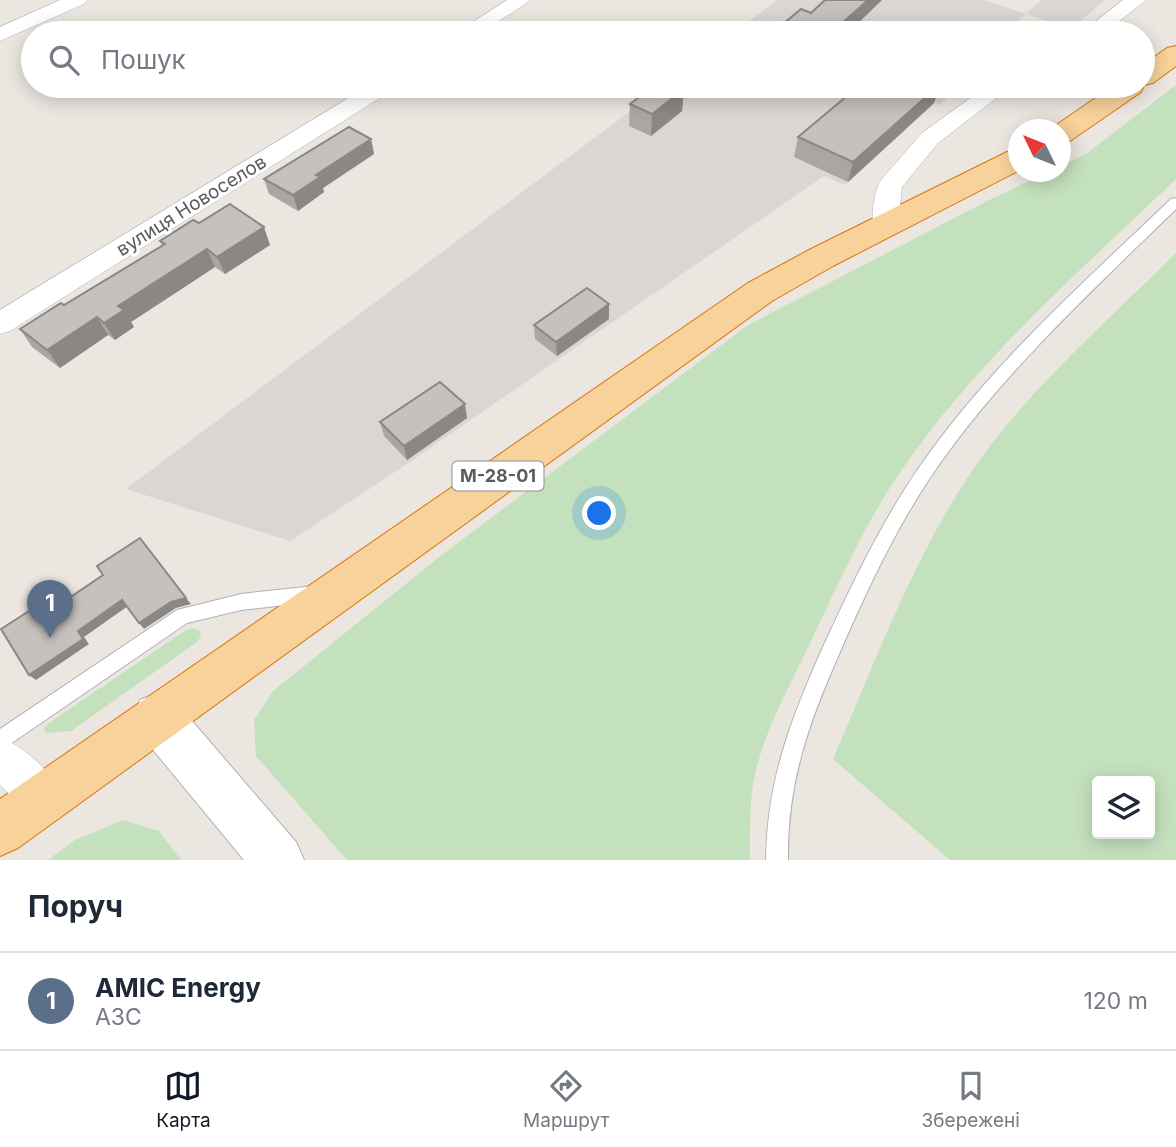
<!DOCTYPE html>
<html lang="uk">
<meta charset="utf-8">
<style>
:root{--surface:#fff;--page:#f2f2f3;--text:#1f2937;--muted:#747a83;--line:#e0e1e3;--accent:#111827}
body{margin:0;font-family:Inter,sans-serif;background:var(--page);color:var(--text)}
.controls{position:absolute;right:21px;bottom:21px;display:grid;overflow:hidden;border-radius:7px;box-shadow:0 4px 18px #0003}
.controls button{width:63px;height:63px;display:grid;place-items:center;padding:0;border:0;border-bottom:2px solid var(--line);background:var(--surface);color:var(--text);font:35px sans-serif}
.compass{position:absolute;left:1008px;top:119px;width:63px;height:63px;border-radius:50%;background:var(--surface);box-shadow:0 4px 18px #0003;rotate:313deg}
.you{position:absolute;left:600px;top:514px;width:24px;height:24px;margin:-18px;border:5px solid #fff;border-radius:50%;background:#1a73e8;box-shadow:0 0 0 10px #1a73e833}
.badge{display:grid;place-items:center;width:46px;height:46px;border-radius:50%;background:var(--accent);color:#fff;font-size:23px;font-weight:700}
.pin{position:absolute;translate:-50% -58px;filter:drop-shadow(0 2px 4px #0008)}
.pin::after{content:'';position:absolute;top:37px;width:24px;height:21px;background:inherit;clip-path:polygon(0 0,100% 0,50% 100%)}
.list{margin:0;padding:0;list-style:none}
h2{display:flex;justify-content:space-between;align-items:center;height:91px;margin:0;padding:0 28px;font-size:30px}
h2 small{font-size:23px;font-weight:400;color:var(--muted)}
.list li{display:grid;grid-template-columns:46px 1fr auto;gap:21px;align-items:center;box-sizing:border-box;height:98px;padding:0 28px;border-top:2px solid var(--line)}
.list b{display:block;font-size:26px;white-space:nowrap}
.list p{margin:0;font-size:23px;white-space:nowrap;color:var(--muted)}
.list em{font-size:23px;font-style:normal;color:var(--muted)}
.icon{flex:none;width:38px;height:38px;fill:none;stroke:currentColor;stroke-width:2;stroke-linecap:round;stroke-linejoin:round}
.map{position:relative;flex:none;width:1176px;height:860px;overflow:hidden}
.search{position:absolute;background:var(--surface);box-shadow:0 4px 18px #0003;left:21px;right:21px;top:21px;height:77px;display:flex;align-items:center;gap:18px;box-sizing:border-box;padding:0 24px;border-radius:38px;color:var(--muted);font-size:26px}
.sheet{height:189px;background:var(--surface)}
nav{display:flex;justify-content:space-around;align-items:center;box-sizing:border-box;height:98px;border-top:2px solid var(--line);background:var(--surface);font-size:19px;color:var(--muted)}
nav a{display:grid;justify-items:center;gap:4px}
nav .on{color:var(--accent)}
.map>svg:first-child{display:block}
</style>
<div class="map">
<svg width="1176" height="860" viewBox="0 0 1176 860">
<rect width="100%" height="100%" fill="#ebe6e0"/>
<g fill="#d9d6d3">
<path d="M778 0H984L1026 14 1041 0H1105L1071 29 1026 14 1006 33H733Z"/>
<path d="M664 86H959L940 105 935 103 845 185 824 176 407 464 290 541 126 489Z"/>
</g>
<g fill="#c4e1bd" fill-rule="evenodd">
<path d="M1176 85V179C1080 271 977 360 901 471 865 523 839 582 812 639 792 682 767 725 756 770 749 799 750 830 750 860H347L256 756 254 720 273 691 443 554 748 325 991 199 1049 172H1060L1061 166 1086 154Z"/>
<path d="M1176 253V860H950L833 759C874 665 910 566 966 480 1022 394 1104 325 1176 253ZM1150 781V834H1097V781Z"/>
<path d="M193 628 199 630 201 636 197 642 71 731 46 733 44 728 49 723 186 630Z"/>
<path d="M123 820 159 831 181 860H48L75 840Z"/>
</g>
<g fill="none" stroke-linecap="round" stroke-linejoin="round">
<g stroke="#aeb2b5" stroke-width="2">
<g id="service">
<path d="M1176 198V209C1089 294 998 377 930 478 894 532 866 592 840 652 809 722 787 782 788 860H766C767 780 791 719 823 647 851 586 880 525 918 469 988 367 1082 284 1171 199Z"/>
<path d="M314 586 320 588 323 594 320 600 314 602 241 610 187 623 0 751V729L177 610 241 594Z"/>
</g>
</g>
<g stroke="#aeb2b5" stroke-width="1">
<g id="minor">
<path d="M60 0H87L84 4 0 41V27Z"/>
<path d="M507 0H531L481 33H456Z"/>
<path d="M1123 0H1146L1104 33H1081Z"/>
<path d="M368 86H394L391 91 10 331 0 334V310Z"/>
<path d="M987 86H1012L938 143 902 187 898 226 894 232 885 235 876 232C869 221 874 191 881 180L922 133Z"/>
<path d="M0 737C25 747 53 773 64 798L58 813 43 819 28 813 0 785Z"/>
</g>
</g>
<g stroke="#aeb2b5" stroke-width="2">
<path id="tertiary" d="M157 693 174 700 296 842 304 860H244L140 734 133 717 140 700Z"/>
</g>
<g stroke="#dc740f" stroke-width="2">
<g id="trunk">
<path d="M1176 46V66L1153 83 1144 85 1141 92 1070 141 1060 144V130H1049L1113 86H1143V65L1167 48Z"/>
<path d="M1018 150V171L833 266 772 301 18 848 0 856V799L748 283 809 250 1007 152Z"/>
</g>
</g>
<use href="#service" fill="#fff" fill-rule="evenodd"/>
<use href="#minor" fill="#fff" fill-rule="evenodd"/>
<use href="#tertiary" fill="#fff" fill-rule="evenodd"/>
<use href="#trunk" fill="#f7d29a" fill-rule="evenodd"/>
</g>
<g fill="#aaa6a2">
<path d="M684 89 682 111 651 136 629 126 630 104Z"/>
<path d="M934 103 848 182 794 157 798 137Z"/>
<path d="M371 139 374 154 323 188 324 192 298 211 269 194 264 179Z"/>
<path d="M199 223 270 245 225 274 215 267 131 322 134 327 115 340 108 335 60 368 32 347 20 329 64 305 162 246 160 241Z"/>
<path d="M609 304V319L557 356 535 339 534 325Z"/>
<path d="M467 418 407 460 384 436 380 422Z"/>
</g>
<g fill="#8b8784">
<path d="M868 0H882L848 33H831Z"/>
<path d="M938 86H940L934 103 848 182 853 162Z"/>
<path d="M684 89 682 111 651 136 652 114Z"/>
<path d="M371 139 374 154 323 188 324 192 298 211 293 195 316 175Z"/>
<path d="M264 227 270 245 225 274 217 257Z"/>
<path d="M207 249 215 267 131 322 134 327 115 340 104 323 118 306Z"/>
<path d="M609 304V319L557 356 556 342Z"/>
<path d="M97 317 108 335 60 368 47 350Z"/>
<path d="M465 404 467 418 407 460 404 446Z"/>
<path d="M186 598 191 604 176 608 144 629 139 623 171 602Z"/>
<path d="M122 600 128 606 84 637 89 644 36 680 29 675 78 631Z"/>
</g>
<g fill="#c6c1bc" stroke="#8b8784" stroke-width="2">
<path d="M825 0H868L831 33H763L778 22 783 24 801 9 811 13Z"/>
<path d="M654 86H677L684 89 652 114 630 104Z"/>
<path d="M859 86H938L853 162 798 137Z"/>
<path d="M349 127 371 139 316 175 320 177 293 195 264 179Z"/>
<path d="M230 204 264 227 217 257 207 249 118 306 124 310 104 323 97 317 47 350 20 329 61 303 64 305 165 244 160 241 193 220 199 223Z"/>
<path d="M587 288 609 304 556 342 534 325Z"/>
<path d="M440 382 465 404 404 446 380 422Z"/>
<path d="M140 538 186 598 171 602 139 623 122 600 78 631 83 639 29 675 1 629 54 595 60 604 103 575 97 566Z"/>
</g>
<g text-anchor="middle" stroke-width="6" stroke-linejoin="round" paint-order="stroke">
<rect fill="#fff" stroke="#8b8e90" stroke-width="2" x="452.5" y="461.5" width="91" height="29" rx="5"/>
<g font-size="18" font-weight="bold" fill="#595d60">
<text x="498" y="482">М-28-01</text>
</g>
<g font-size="19" fill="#595d60" stroke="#fff">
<text transform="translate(191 205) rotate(-32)" y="7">вулиця Новоселов</text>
</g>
</g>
</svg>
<div class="controls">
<button><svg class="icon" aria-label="layers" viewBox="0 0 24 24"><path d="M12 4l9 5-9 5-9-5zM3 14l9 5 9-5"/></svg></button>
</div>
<svg class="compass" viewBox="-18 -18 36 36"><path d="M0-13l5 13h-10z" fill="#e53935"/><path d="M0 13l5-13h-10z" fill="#747a83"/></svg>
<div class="you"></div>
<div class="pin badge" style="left:50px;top:638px;background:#5c6f8a">1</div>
<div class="search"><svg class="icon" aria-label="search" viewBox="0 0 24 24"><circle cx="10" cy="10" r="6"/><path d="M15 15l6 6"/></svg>Пошук</div>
</div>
<section class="sheet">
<h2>Поруч<small></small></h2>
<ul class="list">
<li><span class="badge" style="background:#5c6f8a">1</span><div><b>AMIC Energy</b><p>АЗС</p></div><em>120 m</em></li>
</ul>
</section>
<nav>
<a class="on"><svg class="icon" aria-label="map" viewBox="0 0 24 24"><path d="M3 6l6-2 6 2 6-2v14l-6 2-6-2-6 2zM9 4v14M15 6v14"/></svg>Карта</a>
<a><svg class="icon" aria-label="directions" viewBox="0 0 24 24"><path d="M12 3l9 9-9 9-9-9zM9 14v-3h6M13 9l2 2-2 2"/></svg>Маршрут</a>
<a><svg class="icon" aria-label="saved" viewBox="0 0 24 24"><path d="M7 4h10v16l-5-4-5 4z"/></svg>Збережені</a>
</nav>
